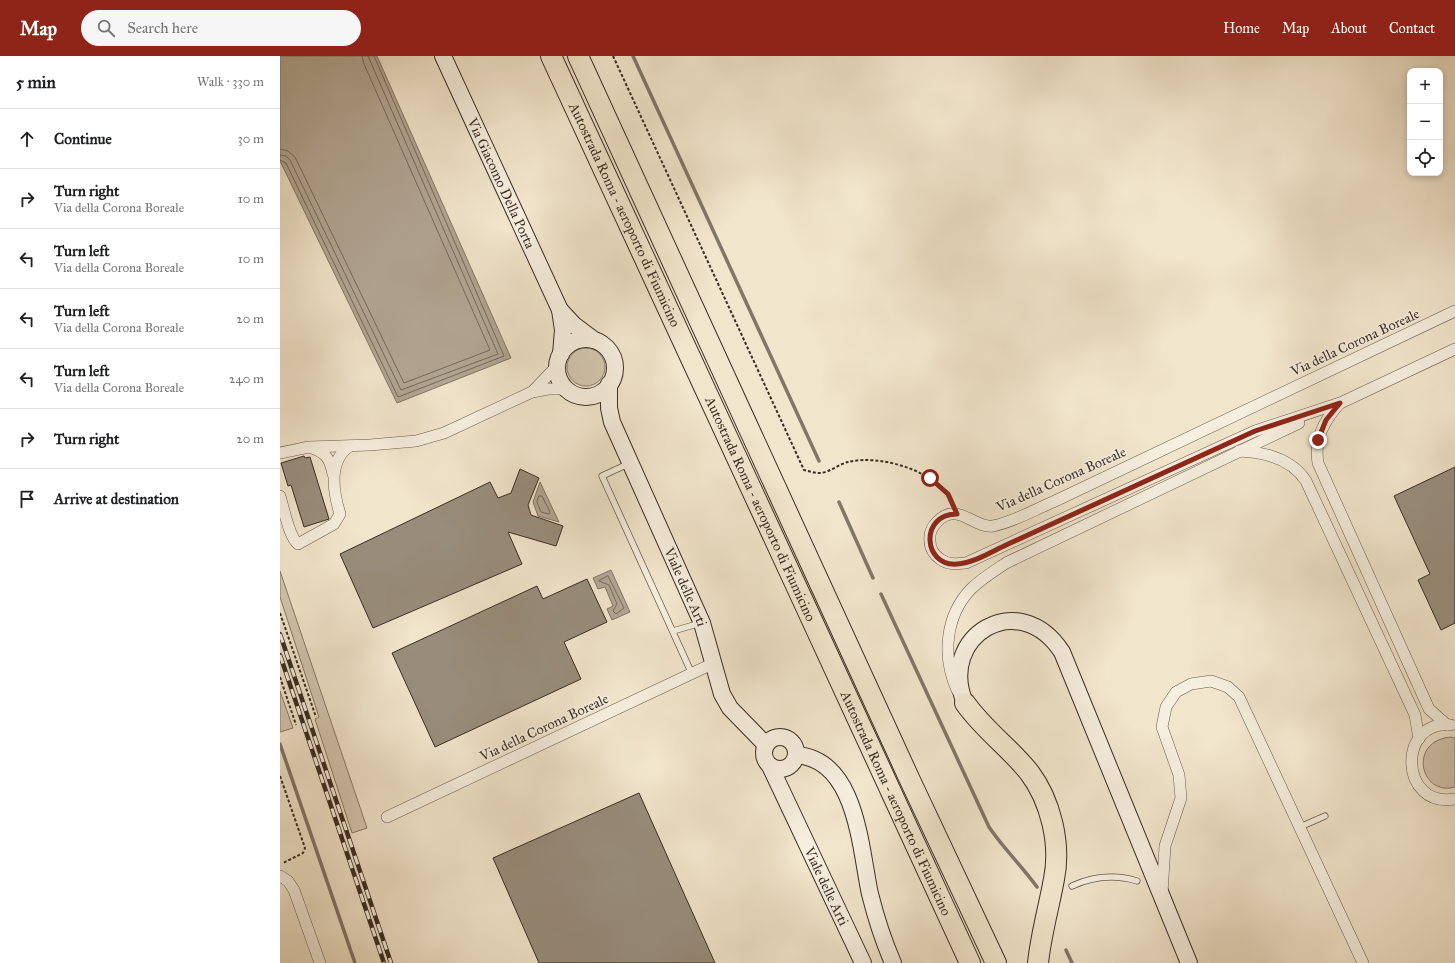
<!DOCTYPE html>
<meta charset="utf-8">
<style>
:root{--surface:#fff;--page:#f6f6f6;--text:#202124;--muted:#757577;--line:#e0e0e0;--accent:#8f2418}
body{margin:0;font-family:"IM FELL Great Primer",serif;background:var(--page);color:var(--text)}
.controls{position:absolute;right:12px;top:12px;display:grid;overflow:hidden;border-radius:8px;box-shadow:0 2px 6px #0003}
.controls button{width:36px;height:36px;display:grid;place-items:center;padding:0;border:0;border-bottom:1px solid var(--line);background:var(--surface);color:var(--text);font:20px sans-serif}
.stop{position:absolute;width:12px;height:12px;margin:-9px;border:3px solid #8f2418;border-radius:50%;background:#fff}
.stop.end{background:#8f2418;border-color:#fff;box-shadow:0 1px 4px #0008}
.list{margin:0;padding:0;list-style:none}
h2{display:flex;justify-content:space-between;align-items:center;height:52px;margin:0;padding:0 16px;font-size:17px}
h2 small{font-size:13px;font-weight:400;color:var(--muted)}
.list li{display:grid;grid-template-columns:26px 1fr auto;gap:12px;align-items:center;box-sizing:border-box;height:60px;padding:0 16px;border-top:1px solid var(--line)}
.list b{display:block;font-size:15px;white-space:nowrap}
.list p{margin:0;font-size:13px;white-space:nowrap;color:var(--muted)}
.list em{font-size:13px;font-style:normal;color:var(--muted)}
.icon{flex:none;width:22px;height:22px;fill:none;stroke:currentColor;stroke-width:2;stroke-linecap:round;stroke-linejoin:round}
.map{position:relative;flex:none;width:1175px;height:907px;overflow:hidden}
header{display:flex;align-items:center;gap:24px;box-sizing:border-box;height:56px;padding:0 20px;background:var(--accent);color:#fff}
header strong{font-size:19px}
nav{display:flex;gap:22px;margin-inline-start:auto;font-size:14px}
.search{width:280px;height:36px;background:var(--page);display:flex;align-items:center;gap:10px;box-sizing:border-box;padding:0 14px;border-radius:22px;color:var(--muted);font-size:15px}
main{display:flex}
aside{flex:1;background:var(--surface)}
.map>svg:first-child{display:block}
</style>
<header>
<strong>Map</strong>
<div class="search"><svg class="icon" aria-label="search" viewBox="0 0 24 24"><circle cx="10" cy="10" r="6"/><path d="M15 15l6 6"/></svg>Search here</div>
<nav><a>Home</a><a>Map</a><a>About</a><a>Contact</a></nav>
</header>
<main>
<aside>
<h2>5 min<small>Walk · 330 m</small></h2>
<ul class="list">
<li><svg class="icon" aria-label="ahead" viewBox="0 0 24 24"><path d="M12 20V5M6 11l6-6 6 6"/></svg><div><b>Continue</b></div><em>30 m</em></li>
<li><svg class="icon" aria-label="right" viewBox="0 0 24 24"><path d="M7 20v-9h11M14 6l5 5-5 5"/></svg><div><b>Turn right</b><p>Via della Corona Boreale</p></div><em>10 m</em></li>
<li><svg class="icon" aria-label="left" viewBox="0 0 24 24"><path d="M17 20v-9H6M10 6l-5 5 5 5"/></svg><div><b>Turn left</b><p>Via della Corona Boreale</p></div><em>10 m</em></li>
<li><svg class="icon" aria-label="left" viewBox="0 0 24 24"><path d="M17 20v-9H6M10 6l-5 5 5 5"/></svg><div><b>Turn left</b><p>Via della Corona Boreale</p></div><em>20 m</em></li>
<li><svg class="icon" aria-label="left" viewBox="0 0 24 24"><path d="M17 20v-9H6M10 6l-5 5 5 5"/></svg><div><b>Turn left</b><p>Via della Corona Boreale</p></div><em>240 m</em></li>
<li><svg class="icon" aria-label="right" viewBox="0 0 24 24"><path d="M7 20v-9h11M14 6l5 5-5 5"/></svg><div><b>Turn right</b></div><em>20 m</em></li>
<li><svg class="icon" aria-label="arrive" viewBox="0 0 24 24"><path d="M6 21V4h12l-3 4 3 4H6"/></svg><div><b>Arrive at destination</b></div></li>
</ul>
</aside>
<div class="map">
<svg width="1175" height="907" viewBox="0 0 1175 907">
<rect width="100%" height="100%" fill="#f1e5cc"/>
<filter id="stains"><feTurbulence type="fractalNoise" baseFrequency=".005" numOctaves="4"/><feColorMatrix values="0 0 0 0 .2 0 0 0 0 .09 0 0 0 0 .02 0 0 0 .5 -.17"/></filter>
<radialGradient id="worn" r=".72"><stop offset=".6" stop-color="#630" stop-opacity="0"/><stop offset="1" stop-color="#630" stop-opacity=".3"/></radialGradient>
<g fill="#d2c6af" stroke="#857a6a">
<circle cx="306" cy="311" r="19"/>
<path d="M0 515 87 772 72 777 35 663 39 661 0 541Z"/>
<path d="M0 635 13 672 0 676Z"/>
<path d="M1170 681 1175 682V731C1141 741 1127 686 1170 681Z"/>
</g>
<g fill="#b2a693" stroke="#817667">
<path d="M0 0H97L231 302 117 347 0 105Z"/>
<path d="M260 426 279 466 258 460 253 446Z"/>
<path d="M331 514 350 556 332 564 327 553 333 550 325 531 318 533 313 522Z"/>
</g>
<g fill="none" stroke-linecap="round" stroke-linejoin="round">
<g stroke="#756a5c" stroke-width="1">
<path d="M0 93 8 95 15 101 124 327 210 294 84 8 82 0"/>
<path d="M0 99 6 100 10 104 121 334 218 298 88 0"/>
<path d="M0 104 6 107 118 341 224 300 94 0"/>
<path d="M259 440H262L270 456 269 458 261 456 257 446Z"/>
<path d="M328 520 344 552 336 558 333 555 337 548 329 529 319 525Z"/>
</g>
<g stroke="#817667" stroke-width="3.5">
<path d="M353 0 539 405"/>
<path d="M559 446 593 522"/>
<path d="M601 538 709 771C723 792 742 810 757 831"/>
<path d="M0 688 75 907"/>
<path d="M786 894 792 907"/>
</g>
</g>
<g fill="#988d7b" stroke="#382d24">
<path d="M24 400 25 402 30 401 49 463 24 471 11 429 8 430 1 407Z"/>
<path d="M1175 411V567L1161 574 1138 524 1150 518 1114 440Z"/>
<path d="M240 413 259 422 248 449 251 459 283 470 276 490 228 476 242 508 93 572 60 498 210 426 218 442 231 437Z"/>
<path d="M307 523 327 566 284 586 301 623 155 691 112 597 257 530 263 543Z"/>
<path d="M359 737 435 907H259L213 802Z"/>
</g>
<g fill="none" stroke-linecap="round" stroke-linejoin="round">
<g stroke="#665b4e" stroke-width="7">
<g id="lane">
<path d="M348 408 322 420 412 618"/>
<path d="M393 575 421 567"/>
<path d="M1020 771 1045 760"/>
<path d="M792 830C814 820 834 818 857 825"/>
</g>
</g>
<g stroke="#665b4e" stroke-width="12">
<g id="street">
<path d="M252 336 278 309"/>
<path d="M1060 347 975 375 686 507C676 508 668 509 660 503 654 499 650 492 650 485 649 478 652 471 657 466 677 444 694 473 713 470 733 466 754 454 773 446L1175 255"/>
<path d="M1059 348C1044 365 1034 383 1038 407L1149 653 1167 669"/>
<path d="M1054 350 1175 293"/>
<path d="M32 392C47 397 50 404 53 418"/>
<path d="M959 395C984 396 1011 402 1026 425L1135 659 1139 683"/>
<path d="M0 397 29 391 90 389 136 385 164 377 252 336 268 333H286"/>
<path d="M0 440C4 453 9 481 18 488L54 468 60 458C53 435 48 404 70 390"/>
<path d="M677 634C662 601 665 560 691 533 701 523 714 515 726 507L1019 367"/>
<path d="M1171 669C1117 663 1119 753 1175 743"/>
<path d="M107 761 432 608"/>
<path d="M0 820 8 825 14 834 40 907"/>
<path d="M882 837 885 790 901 742 899 719 882 671 886 651 896 636 911 628 931 625 948 631 959 641 1083 907"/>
</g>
</g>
<g stroke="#382d24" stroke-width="18">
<g id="secondary">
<path id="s1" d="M163 0 280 254 283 274 281 298"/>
<path d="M280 254 294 269 314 284"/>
<circle cx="306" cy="312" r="29"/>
<path id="s2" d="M329 328V352L332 366 422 567 442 638 450 652 486 689"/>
<path d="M685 647C657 580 739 530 782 596L909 907"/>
<circle cx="500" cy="697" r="16"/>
<path d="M516 699C577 703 580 792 590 838 596 862 603 884 613 907"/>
<path id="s3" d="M490 710 583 907"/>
</g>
</g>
<g stroke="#382d24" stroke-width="22">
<g id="highway">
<path id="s4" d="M271 0C412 301 550 605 690 907"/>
<path d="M298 0 629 722 716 907"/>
<path d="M685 647C704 674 729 691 749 716 771 745 781 788 774 823 769 851 761 878 758 907"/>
</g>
</g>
<g stroke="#382d24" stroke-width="2" stroke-dasharray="3 2" stroke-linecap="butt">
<path d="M333 0 524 414C529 415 534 417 539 417 549 417 559 408 568 406 600 398 660 415 672 448"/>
<path d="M0 557 36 661"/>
<path d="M0 621 16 669"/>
<path d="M0 720 25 792 23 797 3 807"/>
</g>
<use href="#lane" stroke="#f6eede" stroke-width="5.5"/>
<use href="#street" stroke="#f6eede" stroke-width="11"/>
<use href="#secondary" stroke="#f6eede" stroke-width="16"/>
<use href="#highway" stroke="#f1e5cc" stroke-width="20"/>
<g stroke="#382d24" stroke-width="4.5">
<g id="rail">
<path d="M0 578 111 907"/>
<path d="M0 599 104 907"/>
</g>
</g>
<use href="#rail" stroke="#f6eede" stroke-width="3" stroke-dasharray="9" stroke-linecap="butt"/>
</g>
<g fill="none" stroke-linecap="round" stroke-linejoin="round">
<path stroke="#8f2418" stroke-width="5" d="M650 422 668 438 677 458C639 458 643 511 677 508 694 507 711 496 726 489L975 375 1060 347 1046 364 1038 384"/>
</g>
<g text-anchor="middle" stroke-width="3" stroke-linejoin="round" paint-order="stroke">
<g font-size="14" fill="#382d24" stroke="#f6eede">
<text dy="5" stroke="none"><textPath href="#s1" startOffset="140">Via Giacomo Della Porta</textPath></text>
<text dy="5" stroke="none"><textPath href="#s4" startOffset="175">Autostrada Roma - aeroporto di Fiumicino</textPath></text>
<text transform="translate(1075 286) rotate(-25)" y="5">Via della Corona Boreale</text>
<text transform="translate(781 423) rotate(-24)" y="5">Via della Corona Boreale</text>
<text dy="5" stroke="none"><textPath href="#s4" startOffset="499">Autostrada Roma - aeroporto di Fiumicino</textPath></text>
<text dy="5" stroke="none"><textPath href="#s2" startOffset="219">Viale delle Arti</textPath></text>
<text transform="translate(264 671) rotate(-25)" y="5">Via della Corona Boreale</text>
<text dy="5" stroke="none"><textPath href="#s4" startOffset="823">Autostrada Roma - aeroporto di Fiumicino</textPath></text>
<text dy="5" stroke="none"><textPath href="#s3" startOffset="133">Viale delle Arti</textPath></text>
</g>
</g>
<rect width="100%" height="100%" filter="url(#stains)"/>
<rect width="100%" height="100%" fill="url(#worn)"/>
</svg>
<div class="controls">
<button>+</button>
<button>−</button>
<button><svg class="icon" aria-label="locate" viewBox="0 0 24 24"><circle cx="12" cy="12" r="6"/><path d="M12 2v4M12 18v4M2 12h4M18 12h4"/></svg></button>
</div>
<div class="stop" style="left:650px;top:422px"></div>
<div class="stop end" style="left:1038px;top:384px"></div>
</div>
</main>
